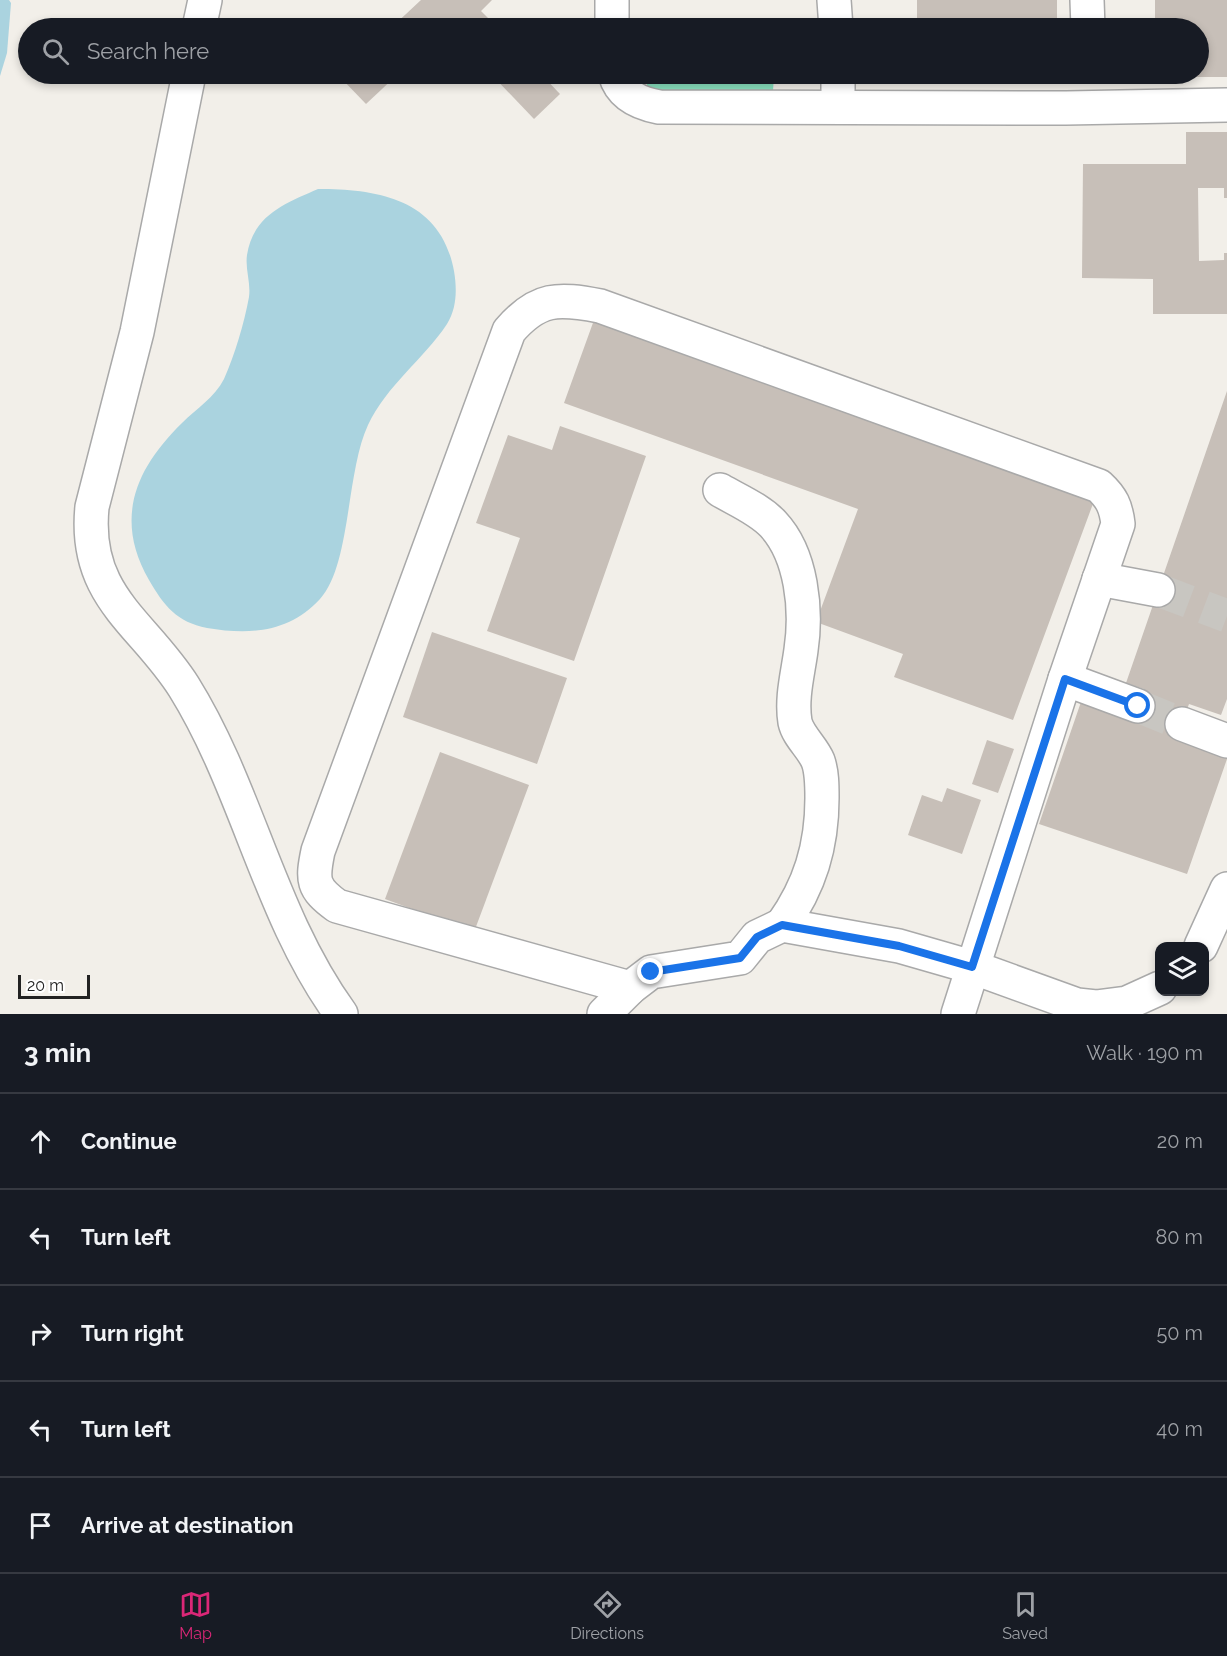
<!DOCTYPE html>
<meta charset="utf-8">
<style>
:root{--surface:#171b24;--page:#20242c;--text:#f1f3f6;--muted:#9ea1a6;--line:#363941;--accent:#db2777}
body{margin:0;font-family:Raleway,sans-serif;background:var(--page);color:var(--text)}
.controls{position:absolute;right:18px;bottom:18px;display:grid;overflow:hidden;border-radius:12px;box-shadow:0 3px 9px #0003}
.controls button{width:54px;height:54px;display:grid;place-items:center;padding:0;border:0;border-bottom:2px solid var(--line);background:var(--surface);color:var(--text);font:30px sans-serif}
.scale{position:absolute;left:18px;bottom:15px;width:72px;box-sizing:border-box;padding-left:6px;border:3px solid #222;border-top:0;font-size:16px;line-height:21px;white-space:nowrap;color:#222;-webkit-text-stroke:4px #fff;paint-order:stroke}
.stop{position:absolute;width:18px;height:18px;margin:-14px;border:4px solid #1a73e8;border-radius:50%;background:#fff}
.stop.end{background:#1a73e8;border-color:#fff;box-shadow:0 2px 6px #0008}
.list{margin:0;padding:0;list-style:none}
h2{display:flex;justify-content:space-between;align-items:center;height:78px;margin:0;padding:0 24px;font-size:26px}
h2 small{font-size:20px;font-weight:400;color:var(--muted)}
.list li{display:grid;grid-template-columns:39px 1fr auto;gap:18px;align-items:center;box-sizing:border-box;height:96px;padding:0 24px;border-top:2px solid var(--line)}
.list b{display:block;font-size:22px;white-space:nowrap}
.list em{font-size:20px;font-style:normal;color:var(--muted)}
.icon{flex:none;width:33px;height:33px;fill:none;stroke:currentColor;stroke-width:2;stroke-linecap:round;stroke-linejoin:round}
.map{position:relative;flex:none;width:1227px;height:1014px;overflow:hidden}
.search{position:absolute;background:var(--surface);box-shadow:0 3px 9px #0003;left:18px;right:18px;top:18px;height:66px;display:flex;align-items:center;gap:15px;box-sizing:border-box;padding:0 21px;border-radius:33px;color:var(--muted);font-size:22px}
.sheet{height:558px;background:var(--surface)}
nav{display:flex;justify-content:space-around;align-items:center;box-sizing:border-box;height:84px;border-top:2px solid var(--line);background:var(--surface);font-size:16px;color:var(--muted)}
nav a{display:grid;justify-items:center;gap:3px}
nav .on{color:var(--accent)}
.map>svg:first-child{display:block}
</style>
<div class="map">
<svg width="1227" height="1014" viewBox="0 0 1227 1014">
<rect width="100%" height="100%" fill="#f2efe9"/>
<g fill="#88e0be">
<rect x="647" y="21" width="127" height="7"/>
<path d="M647 74H774L773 91H647Z"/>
</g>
<g fill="#aad3df">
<path d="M0 0H9L11 3 7 53 0 76Z"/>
<path d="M318 189C380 189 441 200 454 271 457 289 457 308 447 324 423 360 387 385 368 425 346 472 351 565 320 599 289 633 249 635 207 628 177 622 164 606 149 580 114 519 135 469 182 423 196 409 215 397 224 379 235 354 244 324 249 297 251 283 245 269 247 255 253 215 286 203 318 189Z"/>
</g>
<g fill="#c7bfb8">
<path d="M421 0H492L481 11 498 28H391Z"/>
<rect x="917" y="0" width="140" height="28"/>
<path d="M1155 0H1227V77H1155V74H1198V28H1155Z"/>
<path d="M344 74H398L366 104 340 77Z"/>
<path d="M491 74H541L560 94 534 119Z"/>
<path d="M1186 132H1227V198H1224V188H1198L1199 261 1224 260V253H1227V314H1153V279L1082 278 1083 164H1186Z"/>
<path d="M594 320 1094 501 1013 720 894 677 903 654 816 622 858 509 564 403Z"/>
<path d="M1227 391V699L1221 715 1189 704 1179 732 1227 749V759L1187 874 1039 824 1082 699 1135 717 1144 689 1126 683Z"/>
<path d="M560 426 646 456 574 661 487 631 520 538 476 523 508 435 552 450Z"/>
<path d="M432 632 567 678 537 764 403 717Z"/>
<path d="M987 740 1014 749 998 793 972 784Z"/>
<path d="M440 752 529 785 474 932 385 899Z"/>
<path d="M947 788 981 800 962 854 908 835 922 795 942 802Z"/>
</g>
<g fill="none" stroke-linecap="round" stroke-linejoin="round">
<g stroke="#c8c6c1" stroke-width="33" stroke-dasharray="33 16" stroke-linecap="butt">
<path d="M1158 590 1227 616"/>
<path d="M1138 706 1182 724"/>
</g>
<g stroke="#a9a9a9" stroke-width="36">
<g id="minor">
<path d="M612 0V28"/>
<path d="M834 0 836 28"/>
<path d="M1087 0 1088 28"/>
<path d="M199 28 205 0"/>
<path d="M189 74 137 332 92 507C83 597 143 622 184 687 248 790 269 915 341 1014"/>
<path d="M615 74C621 95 638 103 659 107L1066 108 1227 105"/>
<path d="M838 74V107"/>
<path d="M720 490C737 500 759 509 773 524 802 555 807 610 801 650 798 673 791 698 795 722 798 736 813 748 818 761 822 772 822 786 822 798 822 846 810 886 782 925"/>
<path d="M1099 579 1158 590"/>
<path d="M1065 679 1138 706"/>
<path d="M1182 724 1227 741"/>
<path d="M1201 946 1227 889"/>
<path d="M630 988 337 906C312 888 312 880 318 851L509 331C538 297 558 298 600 306L1099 486C1112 498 1116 507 1118 524L1065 679 958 1014"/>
<path d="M604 1014 630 988 651 972 740 958 757 937 782 925 899 946 972 967 1077 1005 1096 1007 1127 1003 1160 988"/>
</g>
</g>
<use href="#minor" stroke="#fff" stroke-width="33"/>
</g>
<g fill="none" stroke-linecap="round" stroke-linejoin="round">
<path stroke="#1a73e8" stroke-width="8" d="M651 972 740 958 757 937 782 925 899 946 972 967 1065 679 1138 706"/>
</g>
</svg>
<div class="controls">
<button><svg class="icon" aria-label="layers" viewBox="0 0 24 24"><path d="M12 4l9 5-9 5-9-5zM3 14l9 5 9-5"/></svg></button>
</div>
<div class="scale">20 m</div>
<div class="stop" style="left:1138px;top:706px"></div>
<div class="stop end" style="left:651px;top:972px"></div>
<div class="search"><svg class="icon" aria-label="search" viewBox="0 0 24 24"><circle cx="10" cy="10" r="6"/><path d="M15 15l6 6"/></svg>Search here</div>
</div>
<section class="sheet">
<h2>3 min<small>Walk · 190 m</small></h2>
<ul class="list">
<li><svg class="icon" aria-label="ahead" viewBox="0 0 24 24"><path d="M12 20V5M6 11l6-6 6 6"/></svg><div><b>Continue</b></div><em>20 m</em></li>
<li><svg class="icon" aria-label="left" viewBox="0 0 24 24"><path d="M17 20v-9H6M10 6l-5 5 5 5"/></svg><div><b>Turn left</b></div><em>80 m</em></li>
<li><svg class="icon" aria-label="right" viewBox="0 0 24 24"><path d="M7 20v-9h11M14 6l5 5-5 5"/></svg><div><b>Turn right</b></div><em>50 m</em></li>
<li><svg class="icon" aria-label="left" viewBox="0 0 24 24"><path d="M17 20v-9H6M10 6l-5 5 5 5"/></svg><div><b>Turn left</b></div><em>40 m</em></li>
<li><svg class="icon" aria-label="arrive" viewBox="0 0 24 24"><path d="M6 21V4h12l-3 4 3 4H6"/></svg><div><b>Arrive at destination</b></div></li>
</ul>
</section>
<nav>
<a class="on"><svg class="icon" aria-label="map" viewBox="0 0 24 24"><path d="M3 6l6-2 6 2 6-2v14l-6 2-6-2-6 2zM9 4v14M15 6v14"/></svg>Map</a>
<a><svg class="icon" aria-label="directions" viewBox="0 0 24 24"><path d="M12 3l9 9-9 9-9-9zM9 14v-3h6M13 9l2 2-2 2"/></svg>Directions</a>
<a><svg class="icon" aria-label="saved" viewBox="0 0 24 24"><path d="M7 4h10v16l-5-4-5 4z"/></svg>Saved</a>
</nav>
